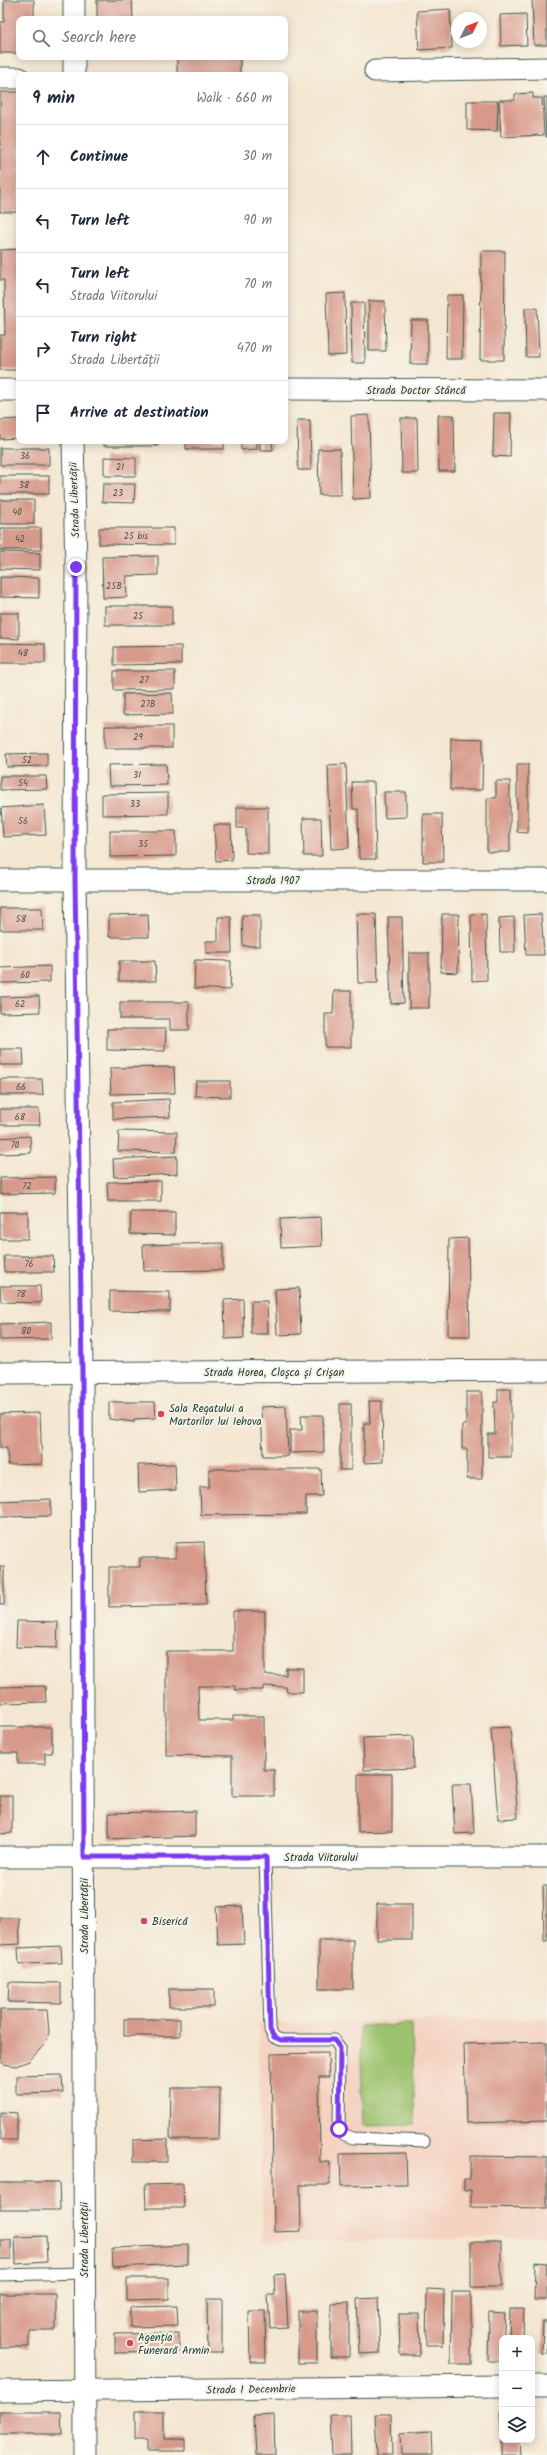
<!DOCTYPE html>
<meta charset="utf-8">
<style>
:root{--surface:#fff;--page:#f6f6f7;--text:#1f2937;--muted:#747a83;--line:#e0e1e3}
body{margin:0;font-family:Kalam,sans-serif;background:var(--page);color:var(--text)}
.controls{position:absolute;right:12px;bottom:12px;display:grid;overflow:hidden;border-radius:8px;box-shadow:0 2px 10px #0003}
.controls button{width:36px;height:36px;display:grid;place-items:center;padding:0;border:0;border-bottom:1px solid var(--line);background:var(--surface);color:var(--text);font:20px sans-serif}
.compass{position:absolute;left:451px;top:12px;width:36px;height:36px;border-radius:50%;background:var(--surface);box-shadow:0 2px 10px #0003;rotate:48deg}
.stop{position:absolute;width:12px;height:12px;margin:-9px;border:3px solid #7c3aed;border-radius:50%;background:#fff}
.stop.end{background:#7c3aed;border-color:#fff;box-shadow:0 1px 4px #0008}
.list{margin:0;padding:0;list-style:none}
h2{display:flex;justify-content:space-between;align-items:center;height:52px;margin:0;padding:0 16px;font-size:17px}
h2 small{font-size:13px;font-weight:400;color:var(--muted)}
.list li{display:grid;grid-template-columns:26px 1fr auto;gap:12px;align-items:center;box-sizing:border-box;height:64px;padding:0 16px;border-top:1px solid var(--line)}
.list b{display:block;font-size:15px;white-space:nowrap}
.list p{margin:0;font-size:13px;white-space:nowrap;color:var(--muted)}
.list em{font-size:13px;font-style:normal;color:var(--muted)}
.icon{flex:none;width:22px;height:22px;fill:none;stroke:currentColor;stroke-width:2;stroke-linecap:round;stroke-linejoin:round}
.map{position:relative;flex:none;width:547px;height:2455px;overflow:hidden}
.search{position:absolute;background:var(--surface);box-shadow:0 2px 10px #0003;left:16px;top:16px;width:272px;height:44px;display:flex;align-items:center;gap:10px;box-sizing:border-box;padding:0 14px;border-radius:8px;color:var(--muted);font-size:15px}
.panel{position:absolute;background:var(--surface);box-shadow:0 2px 10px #0003;left:16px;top:72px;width:272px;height:372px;border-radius:8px}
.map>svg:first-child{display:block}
</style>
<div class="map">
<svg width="547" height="2455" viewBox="0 0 547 2455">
<rect width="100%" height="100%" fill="#f7f3e8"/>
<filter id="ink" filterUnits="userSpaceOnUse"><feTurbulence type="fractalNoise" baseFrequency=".025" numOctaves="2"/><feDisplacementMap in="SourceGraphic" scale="8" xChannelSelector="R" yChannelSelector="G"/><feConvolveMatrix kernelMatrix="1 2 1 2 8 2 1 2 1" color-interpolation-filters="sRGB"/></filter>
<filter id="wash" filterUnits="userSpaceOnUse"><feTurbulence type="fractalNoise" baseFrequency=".012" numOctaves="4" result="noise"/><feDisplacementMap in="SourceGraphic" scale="16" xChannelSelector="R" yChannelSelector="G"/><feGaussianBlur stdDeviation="0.9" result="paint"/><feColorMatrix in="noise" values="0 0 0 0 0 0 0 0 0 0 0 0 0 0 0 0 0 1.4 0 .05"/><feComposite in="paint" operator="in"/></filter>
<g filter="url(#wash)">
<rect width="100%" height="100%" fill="#f4e7d2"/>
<path fill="#f4d3c1" d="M547 2018V2236L263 2242 258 2024Z"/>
<path fill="#9cc36e" stroke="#5e8051" d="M412 2024 415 2124 363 2125 360 2026Z"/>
<g id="blocks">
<g fill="#d7998a">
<path d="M4 0H34V19H19V53H0V22H4Z"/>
<path d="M97 0H132L133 19H97Z"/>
<path d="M532 0H547V45H534Z"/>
<path d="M450 9 452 48 419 50 417 11Z"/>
<path d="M526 14 527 45 501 46 500 15Z"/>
<rect x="177" y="57" width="63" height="18"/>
<rect x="0" y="92" width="19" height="120"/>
<path d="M533 93V98H542L544 135 501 137 499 100H515V94Z"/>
<path d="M544 97H547V137H546Z"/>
<path d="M467 101H498L497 131 467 130Z"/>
<path d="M19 249V370H0V335H5L4 280H0V250Z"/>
<path d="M481 251H505L504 360H480Z"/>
<path d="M345 293 346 355 328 356 326 294Z"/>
<path d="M447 295H463L462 359H446Z"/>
<path d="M369 301H385L386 351H369Z"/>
<path d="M351 303H364L365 363H352Z"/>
<path d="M525 308H537L539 357H526Z"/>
<path d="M411 320H428V364H410Z"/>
<path d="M494 413H511L510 457 493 456Z"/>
<path d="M369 415 371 498 353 499 351 416Z"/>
<path d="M438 415H454L455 471H439Z"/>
<path d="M401 418H417L418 473H402Z"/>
<path d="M19 419V438L0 439V420Z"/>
<path d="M297 420H310L311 470H298Z"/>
<rect x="104" y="441" width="53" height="5"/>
<rect x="186" y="441" width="38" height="8"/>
<path d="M241 441H257V449L241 450Z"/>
<path d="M260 441H272L273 450H260Z"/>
<rect x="0" y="448" width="49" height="17"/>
<path d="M318 449H340L341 495H319Z"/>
<path d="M104 457 136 458V476H104Z"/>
<rect x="0" y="476" width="49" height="18"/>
<path d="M103 484H135L134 503 102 502Z"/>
<rect x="0" y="500" width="34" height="24"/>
<rect x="0" y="528" width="41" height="22"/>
<path d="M99 528H174V545L99 544Z"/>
<path d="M0 552 40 553V570L0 569Z"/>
<path d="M158 556V575L126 576 127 597 103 598 102 557Z"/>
<path d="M0 577 39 578V598L0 597Z"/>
<rect x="105" y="606" width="67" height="19"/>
<path d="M0 613H19V639L0 638Z"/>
<path d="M0 643 45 644V663H0Z"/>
<path d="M181 646V664L114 665V647Z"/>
<path d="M114 671H175V689L114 690Z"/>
<path d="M172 693 173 714 123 715V694Z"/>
<rect x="105" y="726" width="67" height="22"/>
<path d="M451 738 483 739 482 790H450Z"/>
<path d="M47 753V766L7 767 6 754Z"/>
<path d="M166 764 167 785 109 786 108 765Z"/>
<path d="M346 764 349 848 331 849 328 765Z"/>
<path d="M517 764H528V833L517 832Z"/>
<path d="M0 776H46L47 789 0 790Z"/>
<path d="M496 781H510V852H487V798H496Z"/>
<path d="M352 782H374L376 859H359L358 809H353Z"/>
<path d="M384 792H406V817L385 818Z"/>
<path d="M168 793V814L102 815V794Z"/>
<path d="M44 805 46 835 3 837 1 808Z"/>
<path d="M237 807H268V854L246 853V828H237Z"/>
<path d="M423 814H442L443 862H423Z"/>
<path d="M303 818H321L322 856H304Z"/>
<path d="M214 825H231L232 860 216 861Z"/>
<path d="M110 831H176V856L110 857Z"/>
<path d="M0 908H42L43 930H0Z"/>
<path d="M148 914 149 937H109V915Z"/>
<path d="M356 914H376L378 983H358Z"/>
<path d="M442 914H459L458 973 441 972Z"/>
<path d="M486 914 487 980 472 981 471 915Z"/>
<path d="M541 914 544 955H526L524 915Z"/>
<path d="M242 915H260V946H243Z"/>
<path d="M218 917H231L232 953H206V941H218Z"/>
<path d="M388 917H402L404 1003 391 1004Z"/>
<path d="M514 917 515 952H500L499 918Z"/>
<rect x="409" y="953" width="20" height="55"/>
<path d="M195 960 231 961 230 990 194 988Z"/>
<path d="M119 961H155L156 981H119Z"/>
<path d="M50 966V982L0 983V968Z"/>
<path d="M334 991H351V1047H325V1014H333Z"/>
<path d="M39 996 40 1012 0 1013V997Z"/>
<path d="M120 1002H189V1030H170V1019H120Z"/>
<path d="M107 1029H166L165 1051 107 1050Z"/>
<path d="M0 1049H23L24 1065H0Z"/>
<path d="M174 1067 175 1093 111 1094 110 1068Z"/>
<path d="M0 1079H42L43 1095H0Z"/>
<path d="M196 1081H230V1097L195 1096Z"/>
<path d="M169 1099 170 1117 113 1119V1102Z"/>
<path d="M0 1109H39L40 1125H0Z"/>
<path d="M119 1131 177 1132 176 1152 118 1151Z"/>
<path d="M30 1136 31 1153 0 1154V1138Z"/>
<path d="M177 1156V1174L114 1177 113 1159Z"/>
<path d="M55 1177V1193L0 1194V1178Z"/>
<path d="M161 1181V1201H108L107 1182Z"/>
<rect x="0" y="1212" width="28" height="27"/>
<path d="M131 1212H175V1235L130 1234Z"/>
<path d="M321 1217 322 1246 281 1248 280 1219Z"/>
<path d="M468 1238 470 1336H448L449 1239Z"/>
<path d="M223 1243V1270L144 1271 143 1245Z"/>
<path d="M4 1256H53L54 1272H5Z"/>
<path d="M0 1286H40L41 1303 1 1302Z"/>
<path d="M299 1288 301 1334 277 1335 275 1289Z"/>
<path d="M110 1291 170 1292V1312L110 1311Z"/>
<path d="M243 1299 244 1338 225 1339 224 1300Z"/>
<path d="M251 1301H267L268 1334H251Z"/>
<path d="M51 1322V1339L0 1340V1324Z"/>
<path d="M498 1389H511V1457H488V1434H495L494 1402H498Z"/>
<path d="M466 1392H482V1479H467V1449H462V1425H466Z"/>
<path d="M369 1401H382L383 1462 364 1463V1423H370Z"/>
<path d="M109 1402H155L156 1418 134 1419V1422L109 1419Z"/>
<rect x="340" y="1404" width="11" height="66"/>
<path d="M286 1406 288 1456H263L261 1407Z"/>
<path d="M40 1413 42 1464 8 1465 7 1448H0V1414Z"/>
<path d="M301 1415H323L324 1452 290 1453V1430H302Z"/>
<path d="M175 1464 176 1490 139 1492 138 1465Z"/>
<path d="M209 1469H321L322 1496H306V1514L201 1515 200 1487H209Z"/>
<path d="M51 1499V1516L0 1517V1501Z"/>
<path d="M204 1542 206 1605 109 1607V1567H140V1558H176V1543Z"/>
<rect x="0" y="1567" width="4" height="38"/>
<path d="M233 1611H265V1675H286V1668H303V1692H287L286 1687 263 1686V1690H235V1686H198L199 1720H233V1716H264V1770H274V1796H232V1756L166 1755V1651H233Z"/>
<path d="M17 1621 58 1622 57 1648 16 1647Z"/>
<path d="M45 1686 46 1702 0 1703V1687Z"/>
<path d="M0 1727H52V1753H45V1764H18V1753H0Z"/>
<path d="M510 1727 518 1818 498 1819 491 1728Z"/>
<path d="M413 1736 414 1768 364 1770 363 1738Z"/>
<path d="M358 1774H392V1831L358 1832Z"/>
<path d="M452 1784H471L474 1833 455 1834Z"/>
<path d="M0 1796H12V1833L0 1834Z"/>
<path d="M195 1811V1836L109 1839V1813Z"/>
<path d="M543 1886H547V1941H544Z"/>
<rect x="377" y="1904" width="35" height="36"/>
<path d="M242 1906 244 1944 218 1945 216 1907Z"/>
<path d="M0 1918H19L20 1944 0 1945Z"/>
<rect x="319" y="1940" width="34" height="49"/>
<path d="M61 1946 62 1963 19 1964 18 1948Z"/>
<path d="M9 1982 61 1983V2003L8 2002Z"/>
<rect x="169" y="1989" width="45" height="18"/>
<path d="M0 2010H47L49 2032 46 2043 29 2061 16 2066 4 2064 0 2061Z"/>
<rect x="124" y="2019" width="56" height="17"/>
<path d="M547 2042V2121L466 2123 464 2044Z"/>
<path d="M328 2053 329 2077H319L320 2162H330V2185H300L301 2231 274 2232 271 2054Z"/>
<path d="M62 2075 63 2093 16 2094V2076Z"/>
<path d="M171 2088H220L219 2139H170Z"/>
<path d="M0 2112 17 2113V2140H0Z"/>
<path d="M167 2139V2162H133V2140Z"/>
<path d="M406 2153 407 2185 341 2186 340 2154Z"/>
<path d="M470 2156 547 2157V2208L471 2207V2190H464V2179H470Z"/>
<path d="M0 2182H59L60 2210H0Z"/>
<path d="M183 2184 184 2208H146L145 2185Z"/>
<path d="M46 2236 47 2262 16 2264 15 2237Z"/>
<rect x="0" y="2240" width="11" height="19"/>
<rect x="471" y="2242" width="30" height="45"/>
<path d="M188 2245V2264L113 2267 112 2248Z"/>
<path d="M535 2262 547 2263V2300H534Z"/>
<path d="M285 2274 288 2327 270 2328 268 2295H275L274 2275Z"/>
<path d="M127 2278H169V2299L127 2300Z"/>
<path d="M427 2289 444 2290 443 2345H426Z"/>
<path d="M452 2292H471V2364H451Z"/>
<path d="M0 2294H56V2330H29V2347H0Z"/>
<path d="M378 2298 380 2353 359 2354 357 2299Z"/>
<path d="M207 2299H222V2353H208Z"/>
<path d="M349 2302V2357H331V2303Z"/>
<path d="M177 2306 178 2326 130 2327V2307Z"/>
<path d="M510 2309H524L523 2338H509Z"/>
<path d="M249 2311H265L266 2362H250Z"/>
<rect x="298" y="2311" width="19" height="52"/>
<path d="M489 2312 505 2313 502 2361H488Z"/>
<path d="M399 2314H419L420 2355H400Z"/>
<path d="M543 2321H547V2353H542Z"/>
<path d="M179 2333V2352L115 2353V2334Z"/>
<path d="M135 2411H164V2439H185V2451H147V2439H135Z"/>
<path d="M0 2412H61L62 2434H0Z"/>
<path d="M500 2413H502V2438H501Z"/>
<path d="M375 2414H391L392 2455H377Z"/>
<path d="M274 2415 275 2455H256L254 2416Z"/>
<path d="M330 2415H350L351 2455H332Z"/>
<path d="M431 2431 432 2455H401L400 2433Z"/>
<path d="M501 2440H519L520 2455H501Z"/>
</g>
</g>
</g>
<g filter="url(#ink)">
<use href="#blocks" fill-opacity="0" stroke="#3f564c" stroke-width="1"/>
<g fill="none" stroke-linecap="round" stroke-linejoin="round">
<g stroke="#3f564c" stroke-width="13">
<g id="lane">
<path d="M265 1857 270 2030 274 2037 281 2040H334L340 2048 339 2129 345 2135 353 2138 424 2141"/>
<path d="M0 2275 84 2273"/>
</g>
</g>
<g stroke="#3f564c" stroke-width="23">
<g id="street">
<path d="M74 0V19"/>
<path d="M74 57V75"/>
<path d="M375 71 547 68"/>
<path d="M0 78H19"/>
<path d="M285 389 547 390"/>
<path d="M0 390H19"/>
<path d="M73 441 76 567 75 880 82 1373 85 2455"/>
<path d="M0 880H547"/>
<path d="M0 1373 547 1370"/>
<path d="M0 1857H547"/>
<path d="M532 2386H547"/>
<path d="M0 2391 502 2386"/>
</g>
</g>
<use href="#lane" stroke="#fff" stroke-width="11"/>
<use href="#street" stroke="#fff" stroke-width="21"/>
</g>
</g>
<g fill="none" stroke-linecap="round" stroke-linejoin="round" filter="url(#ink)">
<path stroke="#7c3aed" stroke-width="5" d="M76 567 75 880 82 1373 84 1857H266L270 2030 274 2037 281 2040H334L340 2048 339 2129"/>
</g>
<g fill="#d1495b" stroke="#f7f3e8" stroke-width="1.5">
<circle cx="161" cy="1414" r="4"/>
<circle cx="144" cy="1921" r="4"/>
<circle cx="130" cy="2343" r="4"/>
</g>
<g text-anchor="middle" stroke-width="4" stroke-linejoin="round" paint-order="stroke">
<g font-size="9" fill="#4d544a">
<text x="25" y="459">36</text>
<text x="120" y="470">21</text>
<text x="24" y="488">38</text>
<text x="118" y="496">23</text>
<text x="17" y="515">40</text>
<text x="136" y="539">25 bis</text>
<text x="20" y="542">42</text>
<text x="114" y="589">25B</text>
<text x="138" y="619">25</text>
<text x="23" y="656">48</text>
<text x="144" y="683">27</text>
<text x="148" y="707">27B</text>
<text x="138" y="740">29</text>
<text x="27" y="763">52</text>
<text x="137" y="778">31</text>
<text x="23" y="786">54</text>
<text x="135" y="807">33</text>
<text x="23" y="824">56</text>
<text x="143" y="847">35</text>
<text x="21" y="922">58</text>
<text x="25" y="978">60</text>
<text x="20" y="1007">62</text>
<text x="21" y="1090">66</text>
<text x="20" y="1120">68</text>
<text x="15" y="1148">70</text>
<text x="27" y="1189">72</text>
<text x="29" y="1267">76</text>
<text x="21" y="1297">78</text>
<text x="26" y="1334">80</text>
</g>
<g font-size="11" fill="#1f3d34" stroke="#f7f3e8">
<text x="416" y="394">Strada Doctor Stâncă</text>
<text transform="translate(74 500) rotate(-92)" y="4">Strada Libertății</text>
<text x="273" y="884">Strada 1907</text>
<text x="274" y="1376">Strada Horea, Cloşca şi Crişan</text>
<text x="321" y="1861">Strada Viitorului</text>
<text transform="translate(84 1916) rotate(-90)" y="4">Strada Libertății</text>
<text transform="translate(84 2240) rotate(-90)" y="4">Strada Libertății</text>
<text transform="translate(251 2389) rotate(-1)" y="4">Strada 1 Decembrie</text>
</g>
<g font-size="11" fill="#1f3d34" stroke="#f7f3e8" text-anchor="start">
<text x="169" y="1412">Sala Regatului a<tspan x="169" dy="13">Martorilor lui Iehova</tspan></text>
<text x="152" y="1925">Biserică</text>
<text x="138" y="2341">Agenția<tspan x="138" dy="13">Funerară Armin</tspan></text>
</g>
</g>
</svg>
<div class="controls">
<button>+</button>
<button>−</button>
<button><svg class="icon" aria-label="layers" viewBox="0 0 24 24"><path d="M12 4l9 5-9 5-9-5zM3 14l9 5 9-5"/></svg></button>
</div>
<svg class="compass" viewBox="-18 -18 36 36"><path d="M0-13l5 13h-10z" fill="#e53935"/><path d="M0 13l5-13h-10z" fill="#747a83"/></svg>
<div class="stop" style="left:339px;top:2129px"></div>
<div class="stop end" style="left:76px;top:567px"></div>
<div class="search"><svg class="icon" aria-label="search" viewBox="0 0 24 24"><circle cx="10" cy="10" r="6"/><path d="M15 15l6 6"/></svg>Search here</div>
<section class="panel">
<h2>9 min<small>Walk · 660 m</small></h2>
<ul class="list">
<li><svg class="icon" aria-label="ahead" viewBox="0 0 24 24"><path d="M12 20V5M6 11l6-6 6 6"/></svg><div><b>Continue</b></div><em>30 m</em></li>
<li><svg class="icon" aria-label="left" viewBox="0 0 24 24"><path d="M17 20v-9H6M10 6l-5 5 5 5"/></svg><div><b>Turn left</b></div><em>90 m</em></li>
<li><svg class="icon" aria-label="left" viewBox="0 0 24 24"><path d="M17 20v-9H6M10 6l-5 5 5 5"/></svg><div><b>Turn left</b><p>Strada Viitorului</p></div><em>70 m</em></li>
<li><svg class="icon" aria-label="right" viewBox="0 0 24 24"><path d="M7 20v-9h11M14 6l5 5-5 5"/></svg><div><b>Turn right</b><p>Strada Libertății</p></div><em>470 m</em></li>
<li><svg class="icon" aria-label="arrive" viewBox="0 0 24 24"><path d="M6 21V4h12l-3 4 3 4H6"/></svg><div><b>Arrive at destination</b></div></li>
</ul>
</section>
</div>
